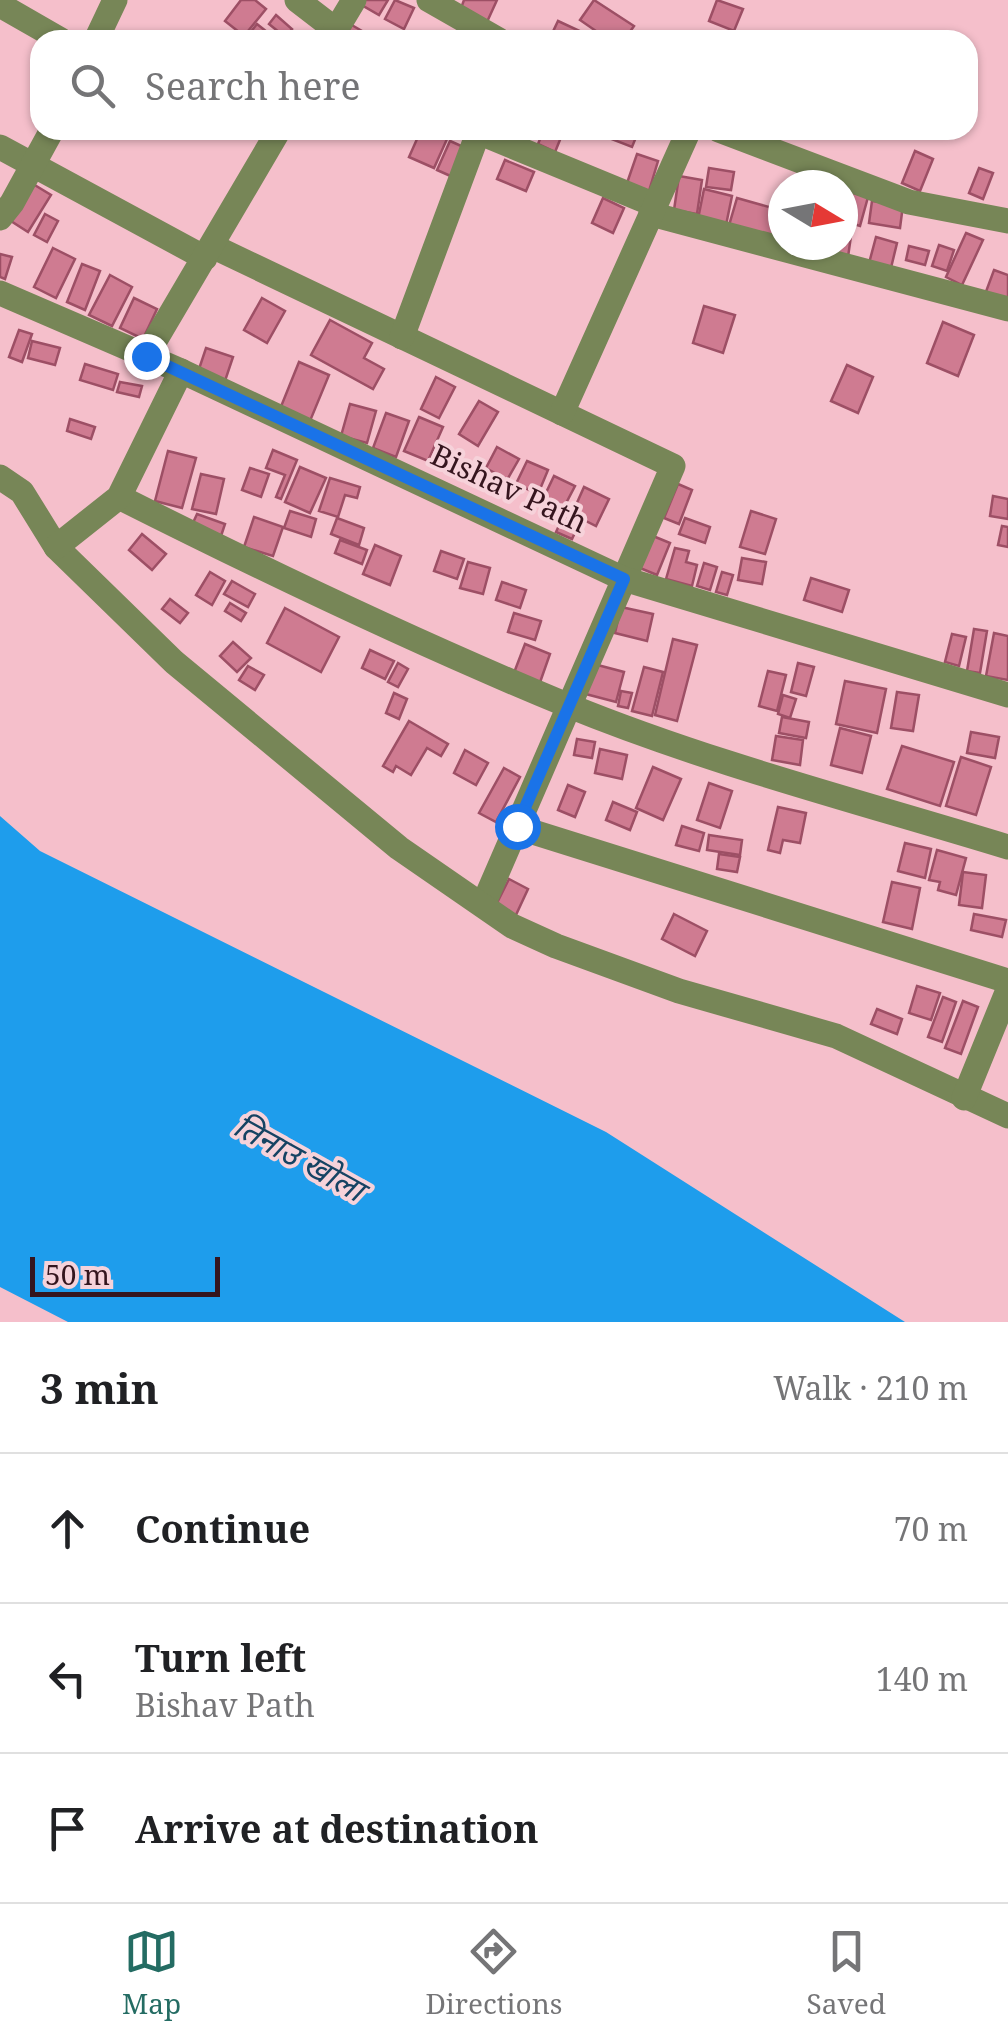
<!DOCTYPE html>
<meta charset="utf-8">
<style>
:root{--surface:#fff;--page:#f6f6f6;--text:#202124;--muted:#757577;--line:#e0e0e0;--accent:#246c63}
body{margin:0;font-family:"Noto Serif","Noto Sans Devanagari",serif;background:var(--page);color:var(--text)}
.compass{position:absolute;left:768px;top:170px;width:90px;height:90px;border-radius:50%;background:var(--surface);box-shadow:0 2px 8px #0004;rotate:100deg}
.scale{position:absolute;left:30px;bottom:25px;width:190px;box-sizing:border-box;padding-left:10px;border:5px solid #35151e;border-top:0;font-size:28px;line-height:35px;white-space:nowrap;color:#35151e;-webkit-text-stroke:8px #f6d2da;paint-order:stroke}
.stop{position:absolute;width:30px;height:30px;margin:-22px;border:8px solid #1a73e8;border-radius:50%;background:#fff}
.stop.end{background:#1a73e8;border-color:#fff;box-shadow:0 2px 10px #0008}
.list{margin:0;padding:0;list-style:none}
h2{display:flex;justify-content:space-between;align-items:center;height:130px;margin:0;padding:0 40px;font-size:42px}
h2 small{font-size:32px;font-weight:400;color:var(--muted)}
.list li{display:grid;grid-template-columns:65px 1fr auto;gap:30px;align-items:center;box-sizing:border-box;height:150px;padding:0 40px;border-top:2px solid var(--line)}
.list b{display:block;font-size:38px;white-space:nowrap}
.list p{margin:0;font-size:32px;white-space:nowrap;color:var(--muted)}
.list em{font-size:32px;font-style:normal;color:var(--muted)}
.icon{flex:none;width:55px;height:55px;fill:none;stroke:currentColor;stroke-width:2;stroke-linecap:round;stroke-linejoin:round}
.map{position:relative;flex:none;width:1008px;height:1322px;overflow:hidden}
.search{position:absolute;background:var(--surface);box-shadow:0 2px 8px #0004;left:30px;right:30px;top:30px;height:110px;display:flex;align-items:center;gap:25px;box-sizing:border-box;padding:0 35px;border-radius:30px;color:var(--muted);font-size:38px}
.sheet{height:580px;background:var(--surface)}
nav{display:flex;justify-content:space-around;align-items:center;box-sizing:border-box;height:140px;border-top:2px solid var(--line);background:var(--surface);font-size:28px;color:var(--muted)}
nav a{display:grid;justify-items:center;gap:5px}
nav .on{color:var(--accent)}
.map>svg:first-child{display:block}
</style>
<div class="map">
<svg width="1008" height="1322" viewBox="0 0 1008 1322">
<rect width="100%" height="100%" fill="#f5bfcb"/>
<path fill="#1e9dec" d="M0 816 40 851 606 1132 905 1322H68L0 1287Z"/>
<g fill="#cf7b91" stroke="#9d4f65" stroke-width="2.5">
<path d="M241 0H255L266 9 244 36 225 21Z"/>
<path d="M363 0H388L379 15 360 4Z"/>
<path d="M395 0 414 8 404 29 385 19Z"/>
<path d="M464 0H497L487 22 460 11Z"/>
<path d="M594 0 634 26 624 40H609L580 20Z"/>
<path d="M717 0 743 9 734 31 709 21Z"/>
<path d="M276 15 292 29 285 37 269 24Z"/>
<path d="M558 21 582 32 578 40H549Z"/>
<path d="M257 24 277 40H248L246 38Z"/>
<path d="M350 24 374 38 373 40H340Z"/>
<path d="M421 130 447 139 434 168 409 157Z"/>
<path d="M544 130H564L555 152 538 144Z"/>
<path d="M607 130H639L632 147 604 136Z"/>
<path d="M450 141 468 149 455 178 437 170Z"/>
<path d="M915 151 933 159 920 191 902 183Z"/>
<path d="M637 154 658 161 649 191 627 183Z"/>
<path d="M505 160 534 172 526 191 497 179Z"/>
<path d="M709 168 734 172 731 190 706 187Z"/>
<path d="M979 168 993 173 983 199 969 193Z"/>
<path d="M679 176 702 180 697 214 674 210Z"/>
<path d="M33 184 51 195 28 232 11 221Z"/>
<path d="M704 189 732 196 726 225 698 219Z"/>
<path d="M843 190 868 197 860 226 843 221Z"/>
<path d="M603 198 624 208 613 233 592 223Z"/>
<path d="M737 198 783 211 775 242 728 229Z"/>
<path d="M872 201 903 205 900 228 869 223Z"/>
<path d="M45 214 58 221 47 242 34 235Z"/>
<path d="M843 227 852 229 848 257 815 252 817 245H843Z"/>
<path d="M966 233 983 240 962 285 946 277Z"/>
<path d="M876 237 897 243 890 272 868 267Z"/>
<path d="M939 245 954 250 947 271 932 266Z"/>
<path d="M909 246 929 251 925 265 906 260Z"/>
<path d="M53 248 75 259 56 298 34 287Z"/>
<path d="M0 254 12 257 5 279 0 277Z"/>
<path d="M82 264 100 271 85 310 67 302Z"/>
<path d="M994 270 1008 275V306L984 297Z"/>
<path d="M110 275 132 287 112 326 89 315Z"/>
<path d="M134 298 157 309 143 339 120 328Z"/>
<path d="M262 298 285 311 267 343 244 330Z"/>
<path d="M704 306 735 315 723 353 693 343Z"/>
<path d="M330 320 372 343 364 358 384 369 373 389 311 355Z"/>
<path d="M943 322 974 335 958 376 927 363Z"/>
<path d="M19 330 32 334 22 362 9 357Z"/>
<path d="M32 341 60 348 55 365 28 358Z"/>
<path d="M206 348 233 357 225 381 198 372Z"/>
<path d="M299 362 329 375 310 421 280 409Z"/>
<path d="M85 364 118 374 113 390 80 380Z"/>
<path d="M847 365 873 377 858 413 831 401Z"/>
<path d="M436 377 455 387 439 418 421 409Z"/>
<path d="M120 382 142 386 139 397 117 392Z"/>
<path d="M479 401 498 412 478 446 459 434Z"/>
<path d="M350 404 376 411 367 443 341 436Z"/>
<path d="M386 413 409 421 396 457 373 448Z"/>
<path d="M419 417 443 427 428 461 404 451Z"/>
<path d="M70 419 95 427 91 439 67 431Z"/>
<path d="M497 447 519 459 507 480 486 468Z"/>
<path d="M273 450 297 460 281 499 276 497 285 475 266 468Z"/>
<path d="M168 451 196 458 182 508 155 501Z"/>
<path d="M527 461 548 470 538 494 516 484Z"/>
<path d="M300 467 326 478 310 513 285 502Z"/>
<path d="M250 468 269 474 261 497 242 490Z"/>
<path d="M201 474 224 479 216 514 192 509Z"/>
<path d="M554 476 575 486 563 509 543 499Z"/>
<path d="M330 478 360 487 357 498 345 495 338 517 319 511Z"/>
<path d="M678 484 692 490 679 524 664 518Z"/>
<path d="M584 487 609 499 596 526 572 514Z"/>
<path d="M993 496 1008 499V519L990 516Z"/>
<path d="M290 511 316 519 311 537 284 528Z"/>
<path d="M751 511 776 519 765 554 740 547Z"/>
<path d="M197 514 225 524 221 536 192 525Z"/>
<path d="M254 517 283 527 273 556 244 547Z"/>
<path d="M563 517 579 524 572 539 556 532Z"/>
<path d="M337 518 364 528 359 545 331 534Z"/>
<path d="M685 518 710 527 705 543 679 534Z"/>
<path d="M1002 526 1008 527V547L998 545Z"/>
<path d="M142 534 166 554 152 570 129 550Z"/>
<path d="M653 536 670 543 657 575 640 568Z"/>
<path d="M340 540 367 550 362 564 335 553Z"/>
<path d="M375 545 401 556 390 585 363 574Z"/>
<path d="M675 548 689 551 686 562 697 565 692 586 666 579Z"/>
<path d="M441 551 464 559 457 579 434 571Z"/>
<path d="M742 558 766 562 762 584 738 580Z"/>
<path d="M468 562 490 568 483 594 460 588Z"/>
<path d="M704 563 717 567 710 590 697 586Z"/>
<path d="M210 572 225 581 212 605 196 595Z"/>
<path d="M722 572 733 575 727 595 716 592Z"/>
<path d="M811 578 849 590 842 612 804 600Z"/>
<path d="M232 581 255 594 248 607 224 594Z"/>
<path d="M502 582 526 590 520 608 496 600Z"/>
<path d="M170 599 188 613 180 623 162 609Z"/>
<path d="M230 603 246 613 241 621 225 611Z"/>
<path d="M621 607 653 614 647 641 615 633Z"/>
<path d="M285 608 339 637 321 672 267 643Z"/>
<path d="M514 613 541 621 535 640 508 632Z"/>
<path d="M974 629 987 631 980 673 967 671Z"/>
<path d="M994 633 1008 636V680L986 676Z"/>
<path d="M952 634 966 637 959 666 945 662Z"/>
<path d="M673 639 697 645 677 721 655 715Z"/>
<path d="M233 642 251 658 237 672 220 656Z"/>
<path d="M525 644 550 654 538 688 512 678Z"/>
<path d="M370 650 394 661 385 679 362 668Z"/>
<path d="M398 663 408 669 398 687 388 682Z"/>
<path d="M590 663 624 672 616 702 582 693Z"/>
<path d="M798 663 814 667 806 696 791 692Z"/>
<path d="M248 666 264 675 255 690 239 680Z"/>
<path d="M644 667 663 672 652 716 632 711Z"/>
<path d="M768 671 786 675 777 711 759 706Z"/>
<path d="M845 681 886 689 877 733 836 724Z"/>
<path d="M621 691 632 693 628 708 618 706Z"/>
<path d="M897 692 919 695 913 731 891 728Z"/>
<path d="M394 693 407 699 399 719 386 713Z"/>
<path d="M783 695 796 699 790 718 778 714Z"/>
<path d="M782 717 809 722 806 738 779 733Z"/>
<path d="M409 721 448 744 441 756 427 748 411 775 396 766 393 772 383 766Z"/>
<path d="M840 728 871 736 862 773 831 765Z"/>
<path d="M971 732 999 737 995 758 967 753Z"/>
<path d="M776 736 803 740 800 765 772 760Z"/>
<path d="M577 739 595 742 592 758 574 755Z"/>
<path d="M902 746 954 762 940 806 887 789Z"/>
<path d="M600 749 627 755 622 779 595 773Z"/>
<path d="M465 750 488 763 476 785 454 773Z"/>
<path d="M961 757 991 767 976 815 946 806Z"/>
<path d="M653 767 681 779 663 820 636 808Z"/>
<path d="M504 768 520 777 496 822 479 813Z"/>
<path d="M709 783 732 791 720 828 697 820Z"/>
<path d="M568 785 585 792 575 817 558 810Z"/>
<path d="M613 802 637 812 630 830 606 820Z"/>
<path d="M778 807 806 813 800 843 783 840 780 853 768 850Z"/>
<path d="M682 826 704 833 699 851 676 845Z"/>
<path d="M709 835 742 840 740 855 707 850Z"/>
<path d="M905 843 931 849 925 878 898 871Z"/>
<path d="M937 850 966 858 956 895 938 890 940 882 929 880Z"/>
<path d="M719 854 740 857 737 872 717 869Z"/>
<path d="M963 872 986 875 982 908 959 905Z"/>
<path d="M509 879 528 889 515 917 495 907Z"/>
<path d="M892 882 920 888 912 929 883 922Z"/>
<path d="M674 914 707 931 695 956 662 939Z"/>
<path d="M974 914 1006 920 1002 937 971 930Z"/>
<path d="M917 986 940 993 931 1020 909 1013Z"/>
<path d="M943 997 956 1002 942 1042 928 1037Z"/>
<path d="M963 1001 978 1007 961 1054 945 1048Z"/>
<path d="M877 1009 902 1019 897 1034 871 1024Z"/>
</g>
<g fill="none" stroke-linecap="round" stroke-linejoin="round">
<g stroke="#778657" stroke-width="25">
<path d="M297 0 336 30"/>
<path d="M429 0 499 40"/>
<path d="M0 5 61 40"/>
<path d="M96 40 115 0"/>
<path d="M330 40 354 0"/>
<path d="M473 130 655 205"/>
<path d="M719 130 909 202 1008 221"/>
<path d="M0 147 205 258"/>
<path d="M651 214 1008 309"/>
<path d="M0 218 12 203 52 130"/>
<path d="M212 246 673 466 483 905"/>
<path d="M0 293 181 371 624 579 1008 695"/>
<path d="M402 337 478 133"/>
<path d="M146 356 279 130"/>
<path d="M562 413 689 130"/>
<path d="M0 477 22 492 56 547 174 662 399 848 512 926 556 946 679 991 836 1036 1008 1116"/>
<path d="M119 497C266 571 414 642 567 705 709 763 861 802 1008 847"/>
<path d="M56 547 119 497 181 371"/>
<path d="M517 827 1008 981"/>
<path d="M964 1098 1008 990"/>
</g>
</g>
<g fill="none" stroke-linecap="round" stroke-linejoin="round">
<path stroke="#1a73e8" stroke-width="12" d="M146 356 624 579 517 826"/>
</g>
<g text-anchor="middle" stroke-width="8" stroke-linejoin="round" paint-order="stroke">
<g font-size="30" fill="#35151e" stroke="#f6d2da">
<text transform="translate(509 489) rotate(25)" y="10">Bishav Path</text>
</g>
<g font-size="32" font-style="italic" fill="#154363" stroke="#f6d2da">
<text transform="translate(299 1158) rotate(29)" y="11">तिनाउ खोला</text>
</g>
</g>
</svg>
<svg class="compass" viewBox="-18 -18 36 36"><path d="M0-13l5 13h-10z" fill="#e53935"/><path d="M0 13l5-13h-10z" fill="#757577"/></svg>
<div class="scale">50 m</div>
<div class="stop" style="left:517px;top:826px"></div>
<div class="stop end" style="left:146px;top:356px"></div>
<div class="search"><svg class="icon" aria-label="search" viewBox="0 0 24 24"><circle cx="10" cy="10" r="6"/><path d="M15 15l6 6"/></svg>Search here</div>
</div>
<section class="sheet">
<h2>3 min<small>Walk · 210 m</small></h2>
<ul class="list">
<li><svg class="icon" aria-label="ahead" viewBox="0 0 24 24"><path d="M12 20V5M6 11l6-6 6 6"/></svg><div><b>Continue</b></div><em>70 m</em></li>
<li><svg class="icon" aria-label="left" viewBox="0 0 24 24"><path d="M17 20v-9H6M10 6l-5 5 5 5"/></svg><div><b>Turn left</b><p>Bishav Path</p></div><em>140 m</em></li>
<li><svg class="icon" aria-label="arrive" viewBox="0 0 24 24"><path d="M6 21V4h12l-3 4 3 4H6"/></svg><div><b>Arrive at destination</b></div></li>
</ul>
</section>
<nav>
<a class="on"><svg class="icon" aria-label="map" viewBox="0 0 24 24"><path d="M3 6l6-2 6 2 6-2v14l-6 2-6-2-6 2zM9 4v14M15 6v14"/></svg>Map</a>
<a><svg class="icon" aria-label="directions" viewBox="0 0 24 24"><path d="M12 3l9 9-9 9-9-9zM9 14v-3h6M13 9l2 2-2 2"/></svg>Directions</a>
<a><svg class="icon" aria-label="saved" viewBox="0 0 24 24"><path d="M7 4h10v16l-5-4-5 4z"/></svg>Saved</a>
</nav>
